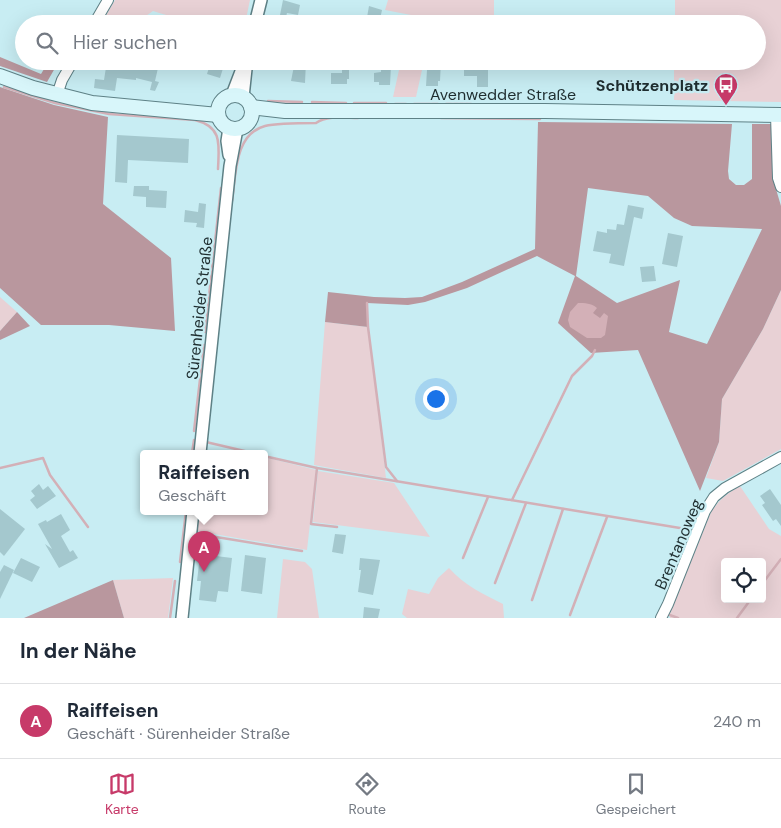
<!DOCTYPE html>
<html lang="de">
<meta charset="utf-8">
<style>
:root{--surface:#fff;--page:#f2f2f3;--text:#1f2937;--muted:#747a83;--line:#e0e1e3;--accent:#c73a69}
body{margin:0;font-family:"DM Sans",sans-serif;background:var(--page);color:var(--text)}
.controls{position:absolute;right:15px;bottom:15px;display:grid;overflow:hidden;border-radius:5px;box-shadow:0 5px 20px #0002}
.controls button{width:45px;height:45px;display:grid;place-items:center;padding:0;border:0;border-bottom:1px solid var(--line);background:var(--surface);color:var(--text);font:25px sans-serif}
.you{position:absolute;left:435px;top:398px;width:18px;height:18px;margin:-12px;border:4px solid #fff;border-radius:50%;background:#1a73e8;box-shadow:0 0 0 8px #1a73e833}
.badge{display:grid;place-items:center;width:32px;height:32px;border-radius:50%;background:var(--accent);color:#fff;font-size:16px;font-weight:700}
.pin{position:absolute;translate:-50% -41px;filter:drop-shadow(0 1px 2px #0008)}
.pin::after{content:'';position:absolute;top:26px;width:18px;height:15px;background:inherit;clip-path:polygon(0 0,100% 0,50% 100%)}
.popup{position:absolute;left:140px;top:450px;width:128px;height:65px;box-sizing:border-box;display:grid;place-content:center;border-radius:5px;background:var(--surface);filter:drop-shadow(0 1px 4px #0005);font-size:16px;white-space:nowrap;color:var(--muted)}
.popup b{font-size:19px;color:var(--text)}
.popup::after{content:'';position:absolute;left:50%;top:100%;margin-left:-10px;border:10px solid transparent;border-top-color:var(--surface)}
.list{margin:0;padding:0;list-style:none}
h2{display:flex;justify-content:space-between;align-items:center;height:65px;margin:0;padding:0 20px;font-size:21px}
h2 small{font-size:16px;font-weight:400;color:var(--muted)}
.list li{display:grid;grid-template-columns:32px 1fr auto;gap:15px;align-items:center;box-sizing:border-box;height:75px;padding:0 20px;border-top:1px solid var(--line)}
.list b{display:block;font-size:19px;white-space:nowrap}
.list p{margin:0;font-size:16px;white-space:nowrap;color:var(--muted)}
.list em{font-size:16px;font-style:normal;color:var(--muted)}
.icon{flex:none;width:28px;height:28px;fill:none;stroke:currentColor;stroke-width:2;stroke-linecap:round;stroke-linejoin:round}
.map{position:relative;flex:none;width:781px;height:618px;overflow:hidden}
.search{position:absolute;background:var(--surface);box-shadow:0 5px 20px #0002;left:15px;right:15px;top:15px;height:55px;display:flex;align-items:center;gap:12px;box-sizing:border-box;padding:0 18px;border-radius:28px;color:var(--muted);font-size:19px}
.sheet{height:140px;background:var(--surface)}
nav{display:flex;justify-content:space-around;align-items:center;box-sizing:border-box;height:70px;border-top:1px solid var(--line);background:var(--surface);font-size:14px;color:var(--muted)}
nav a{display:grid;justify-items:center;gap:2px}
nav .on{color:var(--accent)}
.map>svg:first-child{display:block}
</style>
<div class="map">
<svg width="781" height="618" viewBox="0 0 781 618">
<rect width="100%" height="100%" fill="#c8edf3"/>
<g fill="#e8d1d5" fill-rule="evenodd">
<path d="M115 0H250L245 24C210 24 187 22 153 11L143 18 140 24H101Z"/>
<path d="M388 0H494V24H410L411 15 385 10Z"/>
<path d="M675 0H781V102L674 100V61H757V24H675Z"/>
<path d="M401 61H424L416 97H393Z"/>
<path d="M781 290V449L723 481 706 478 719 442 722 399 763 329Z"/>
<path d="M0 297 17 312 0 331Z"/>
<path d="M325 322 368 327 386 478 314 465Z"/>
<path d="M264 457 316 470 307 550 197 531 200 511H264Z"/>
<path d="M318 471 394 483 430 537 313 522Z"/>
<path d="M740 486 769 529 781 536V618H670V613L711 512C719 500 727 493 740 486ZM725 562H762V599H725Z"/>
<path d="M283 559 305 562 312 569 319 618H277Z"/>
<path d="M449 568C464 585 483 594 503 604L504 618H407L402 614 408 589 429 594 438 578Z"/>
<path d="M173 578 168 618H124L113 580Z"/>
</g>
<g fill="#b9979e" fill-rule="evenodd">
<path d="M0 57 41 74 49 61H59L47 82 0 66Z"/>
<path d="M0 87 54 105 108 117 103 204 171 258 175 331 109 325H41L0 288Z"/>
<path d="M538 122 732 124 728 171 729 179 736 185H744L752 179V124H771L773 179 781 206V290L763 329 722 399 719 442 700 491 638 350 591 353 558 323 575 276 537 256 467 288 425 302 408 305 367 303 368 327 325 322 328 292 374 297 405 298 422 297 462 282 535 249ZM588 188 648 196 674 218 692 226 762 229 707 344 669 332 680 280 617 303 576 276Z"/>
<path d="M17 312 30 326 0 340V331Z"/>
<path d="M113 580 124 618H24Z"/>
</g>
<path fill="#d3b0b7" d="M578 303C585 303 591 303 597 308L593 313 600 318 604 313 608 316 605 335 601 338H587L570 327 568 320 570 312Z"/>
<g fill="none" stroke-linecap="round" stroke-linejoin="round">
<g stroke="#d3b0b7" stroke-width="2.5">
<path d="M4 87 55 103 109 114 195 120C223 127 219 145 218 169"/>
<path d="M268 101 302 102"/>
<path d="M312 102 346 103"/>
<path d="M354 103H386"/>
<path d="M395 104H406"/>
<path d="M414 104H438"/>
<path d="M446 104H471"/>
<path d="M441 118 540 119"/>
<path d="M232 201C236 176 234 134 265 126 277 123 302 123 316 123 327 115 346 118 358 118"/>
<path d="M367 303 368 327 386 467 397 481"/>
<path d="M205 332 221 188"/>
<path d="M194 431 204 345"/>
<path d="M206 442 253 453"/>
<path d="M192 453 194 440"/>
<path d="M264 456 317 468 692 530"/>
<path d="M0 468 43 458 50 475 88 527"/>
<path d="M317 468 311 524 337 527"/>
<path d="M512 500 572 376 592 356 595 350"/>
<path d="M202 536 204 535 302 551"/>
<path d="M463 558 488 497"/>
<path d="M180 562 186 511"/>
<path d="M495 583 526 503"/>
<path d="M762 584 781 559"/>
<path d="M532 600 563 509"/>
<path d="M667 614 678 618"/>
<path d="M570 615 607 517"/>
<path d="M170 618 175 581"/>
<path d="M737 618 751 599"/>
</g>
</g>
<g fill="#a4c8ce">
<path d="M283 0 300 5 298 15 287 13 286 17 280 15Z"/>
<path d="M369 6 382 10 379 24 366 23Z"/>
<path d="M107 61H113V65L125 67 126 66 148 69 149 65 158 68 155 81 159 82 155 91 150 90 152 82 136 78V80L117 78 115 91 94 88 95 79 104 80Z"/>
<path d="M211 61 225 62 220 78 207 74Z"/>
<path d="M295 61H306L305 83 291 81Z"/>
<path d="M381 61H388V65H391L390 85H379V82H374V73L381 72Z"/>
<path d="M433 61H441L440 81H438V86H426L427 70H433Z"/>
<path d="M342 66H349V79H347V84H331V73H342Z"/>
<path d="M464 68 488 69V87H477V76H464Z"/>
<path d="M117 135 189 139 188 163 128 160 127 183 115 182Z"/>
<path d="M134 186H149V190L167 191 166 208 146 207V197L133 196Z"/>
<path d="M199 203 206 204 204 228 196 227 197 223 184 222 185 210 198 212Z"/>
<path d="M628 205 644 208 642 219 634 217 624 266 609 263 611 254 593 251 597 231 607 233V229L616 230 617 224 624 225Z"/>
<path d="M668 233 683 236 677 267 662 264Z"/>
<path d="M654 266 656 281 642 282 640 267Z"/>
<path d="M39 484 43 490 48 486 56 496 37 509 30 500 35 496 31 491Z"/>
<path d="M770 489 781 505V526L776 519 773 521 762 505 765 503 760 496Z"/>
<path d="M0 509 25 529 4 556 0 552Z"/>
<path d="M61 514 70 530 61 536 70 552 73 550 78 558 59 568 45 544 52 549 38 524 46 520 47 522Z"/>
<path d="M335 534 346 535 343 554 332 552Z"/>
<path d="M205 550 217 551 216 556 232 558 228 592 218 591 216 602 199 600 201 581H197L199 564H203Z"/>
<path d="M245 555 266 558 262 594 241 591Z"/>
<path d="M21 558 40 567 32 582 13 573Z"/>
<path d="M360 558 380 560 373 595 358 592 361 570H359Z"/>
<path d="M4 565 14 570 0 599V572Z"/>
<path d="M364 607 380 609 378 618H363Z"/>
</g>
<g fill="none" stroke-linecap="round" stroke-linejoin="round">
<g stroke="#5e8186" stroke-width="12">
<g id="minor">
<path d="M94 24 108 0"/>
<path d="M57 95 62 80 73 61"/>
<path d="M776 115 778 178 781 187"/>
<path d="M661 618 668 604 705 511 714 497 725 488 781 457"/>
</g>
</g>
<g stroke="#5e8186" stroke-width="14">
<g id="tertiary">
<path d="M255 24 261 0"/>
<path d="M232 95 245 61"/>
<path d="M243 97 246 69"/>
<path d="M229 155 227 141 229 128"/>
<path d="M200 453 230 166 237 129"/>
<path d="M182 618 193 511"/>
</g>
</g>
<g stroke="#5e8186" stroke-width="16">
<g id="secondary">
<path d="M0 76 33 88 92 103 218 115"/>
<circle cx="235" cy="112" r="17"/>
<path d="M251 107 285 111H545L781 115"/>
</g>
</g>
<use href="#minor" stroke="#fff" stroke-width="10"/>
<use href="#tertiary" stroke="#fff" stroke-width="11"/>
<use href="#secondary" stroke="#d8f6fa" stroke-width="14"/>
</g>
<defs>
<g id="bus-pin" transform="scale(1.25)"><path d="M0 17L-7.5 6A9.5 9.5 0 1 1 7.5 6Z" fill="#c73a69" stroke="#c8edf3"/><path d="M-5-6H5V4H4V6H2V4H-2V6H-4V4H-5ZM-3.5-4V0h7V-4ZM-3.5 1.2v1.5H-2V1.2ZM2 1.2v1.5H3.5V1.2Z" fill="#fff"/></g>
</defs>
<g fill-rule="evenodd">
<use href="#bus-pin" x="726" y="85"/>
</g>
<g text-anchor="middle" stroke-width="4.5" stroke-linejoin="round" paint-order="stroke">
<g font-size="16" font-weight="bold" fill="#1f2e30" stroke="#c8edf3" text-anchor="end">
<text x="708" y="91">Schützenplatz</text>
</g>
<g font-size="16" fill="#1f2e30" stroke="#c8edf3">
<text x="503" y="100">Avenwedder Straße</text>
<text transform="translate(199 308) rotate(-84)" y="6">Sürenheider Straße</text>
<text transform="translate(678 544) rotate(-67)" y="6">Brentanoweg</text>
</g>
</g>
</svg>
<div class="controls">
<button><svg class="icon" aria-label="locate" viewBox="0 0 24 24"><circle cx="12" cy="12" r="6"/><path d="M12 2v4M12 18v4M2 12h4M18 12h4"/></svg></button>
</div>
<div class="you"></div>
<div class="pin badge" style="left:204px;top:572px">A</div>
<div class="popup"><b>Raiffeisen</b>Geschäft</div>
<div class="search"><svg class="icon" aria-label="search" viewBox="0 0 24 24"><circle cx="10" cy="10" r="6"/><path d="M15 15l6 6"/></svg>Hier suchen</div>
</div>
<section class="sheet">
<h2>In der Nähe<small></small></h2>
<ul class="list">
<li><span class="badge">A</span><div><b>Raiffeisen</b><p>Geschäft · Sürenheider Straße</p></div><em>240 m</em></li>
</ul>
</section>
<nav>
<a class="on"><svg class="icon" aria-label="map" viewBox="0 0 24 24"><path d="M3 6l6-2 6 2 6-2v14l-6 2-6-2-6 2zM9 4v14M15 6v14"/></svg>Karte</a>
<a><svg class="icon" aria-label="directions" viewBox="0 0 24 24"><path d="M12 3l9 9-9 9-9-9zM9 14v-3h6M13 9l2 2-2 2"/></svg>Route</a>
<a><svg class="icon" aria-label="saved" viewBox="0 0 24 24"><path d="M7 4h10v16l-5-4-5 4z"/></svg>Gespeichert</a>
</nav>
